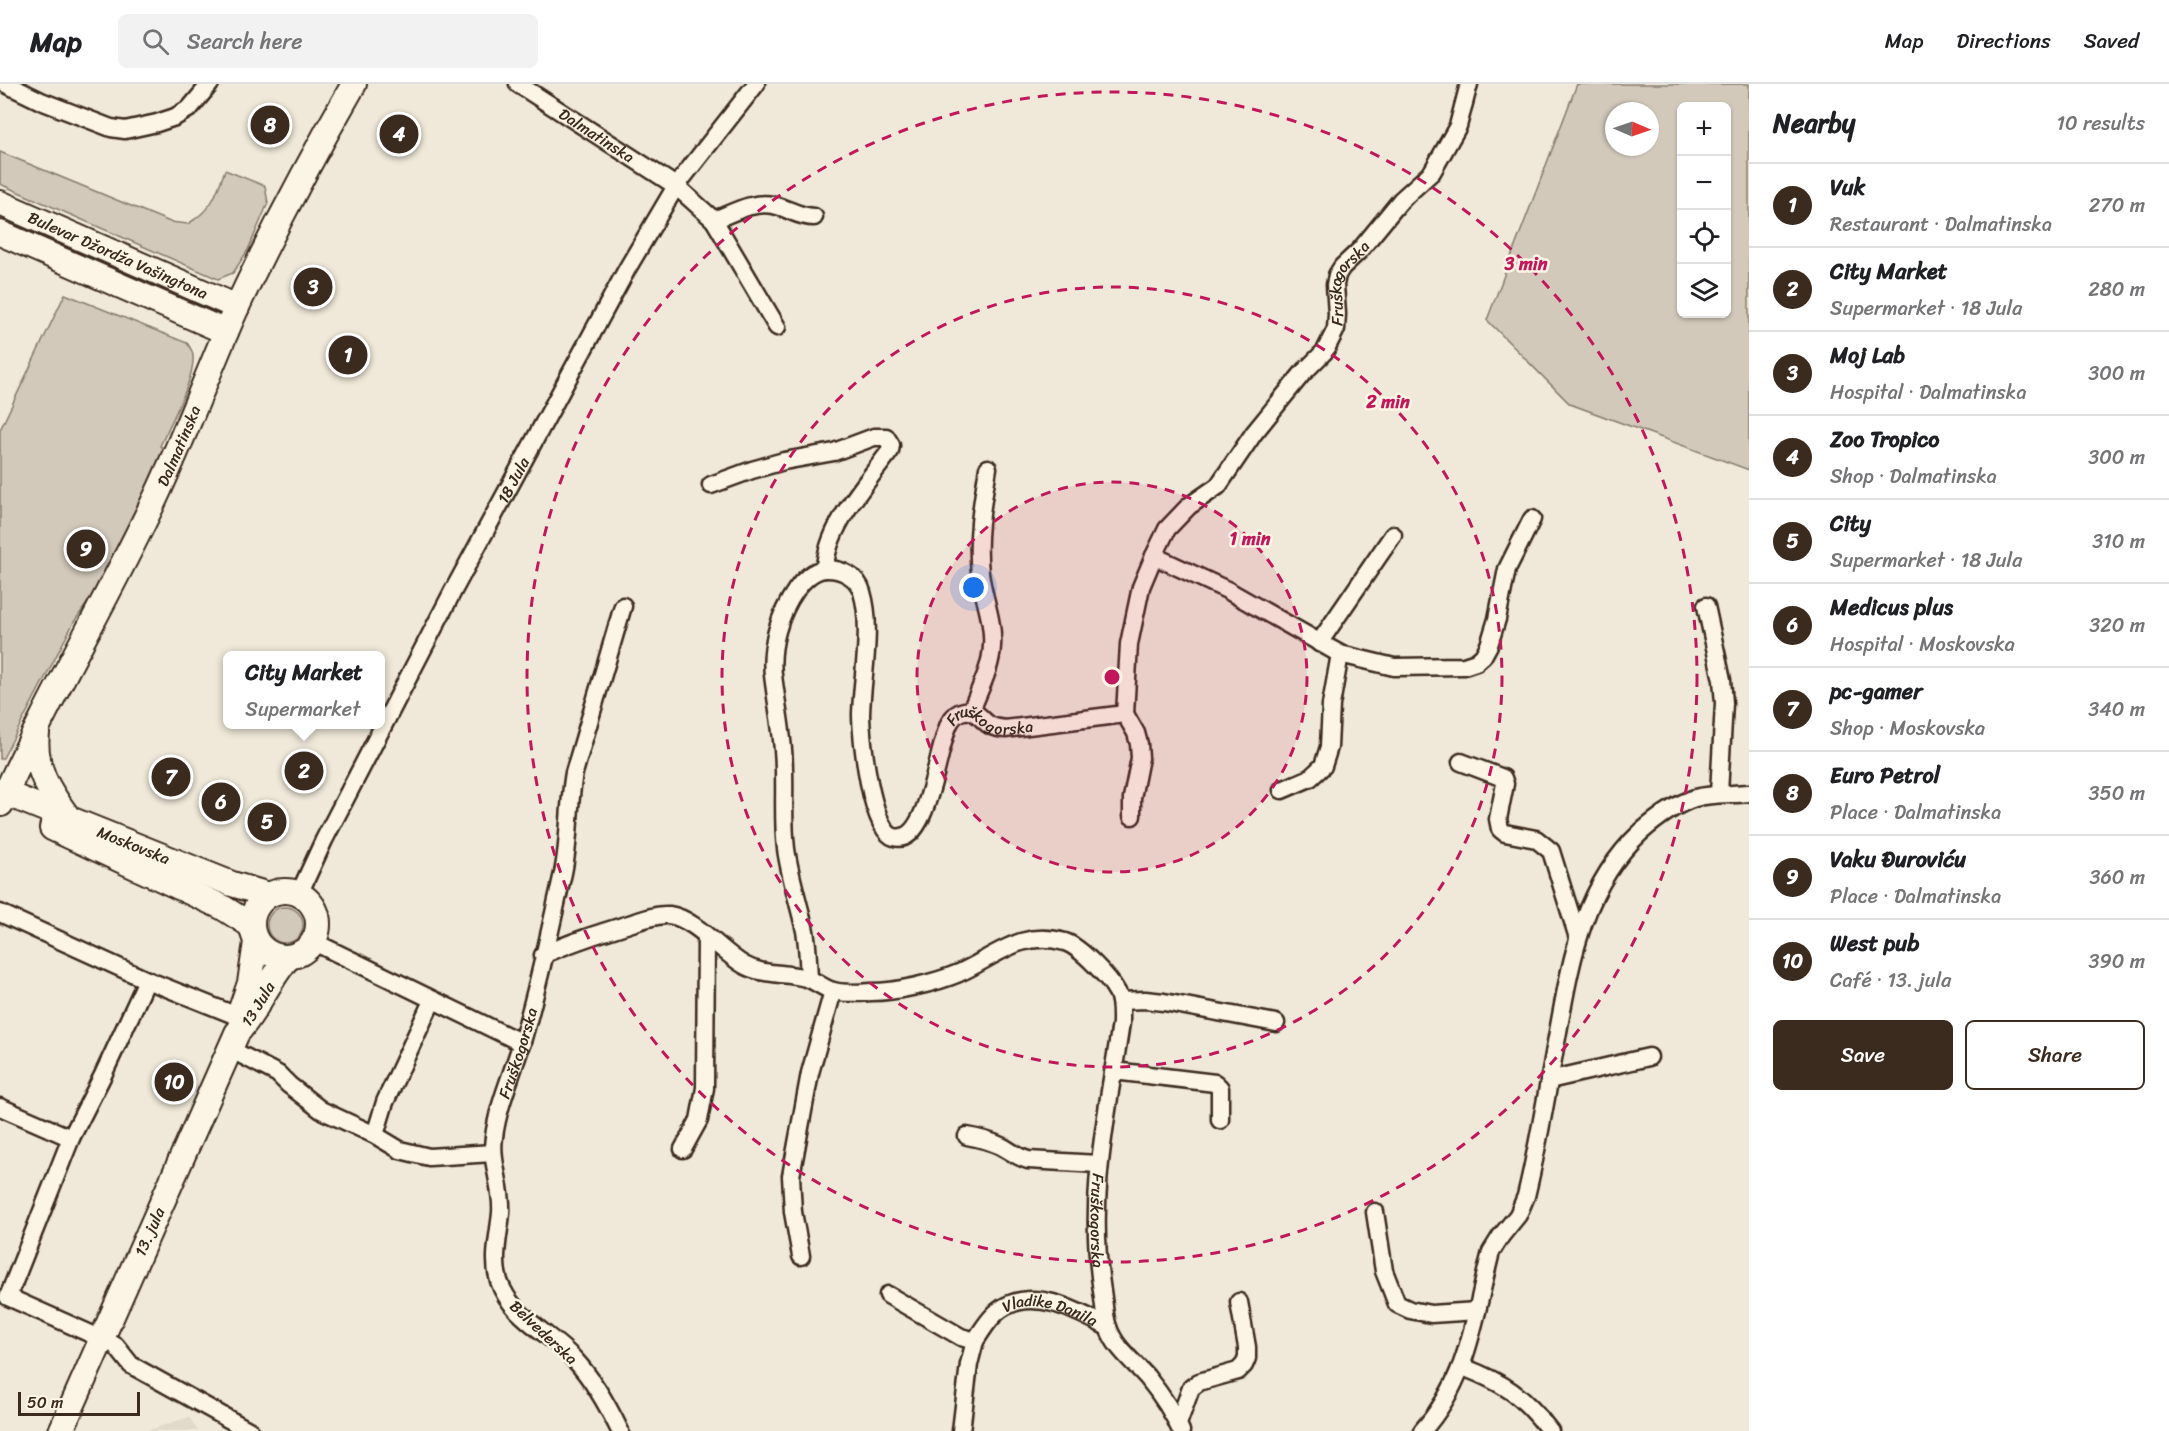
<!DOCTYPE html>
<meta charset="utf-8">
<style>
:root{--surface:#fff;--page:#f2f2f2;--text:#202124;--muted:#757577;--line:#e0e0e0;--accent:#3b2a1e}
body{margin:0;font-family:Sriracha,sans-serif;background:var(--page);color:var(--text)}
.controls{position:absolute;right:18px;top:18px;display:grid;overflow:hidden;border-radius:9px;box-shadow:0 2px 4px #0004}
.controls button{width:54px;height:54px;display:grid;place-items:center;padding:0;border:0;border-bottom:2px solid var(--line);background:var(--surface);color:var(--text);font:30px sans-serif}
.compass{position:absolute;left:1605px;top:18px;width:54px;height:54px;border-radius:50%;background:var(--surface);box-shadow:0 2px 4px #0004;rotate:92deg}
.scale{position:absolute;left:18px;bottom:15px;width:122px;box-sizing:border-box;padding-left:6px;border:3px solid #3b2a1e;border-top:0;font-size:16px;line-height:21px;white-space:nowrap;color:#3b2a1e;-webkit-text-stroke:4px #fcf5e5;paint-order:stroke}
.you{position:absolute;left:974px;top:504px;width:21px;height:21px;margin:-15px;border:4px solid #fff;border-radius:50%;background:#1a73e8;box-shadow:0 0 0 9px #1a73e833}
.badge{display:grid;place-items:center;width:39px;height:39px;border-radius:50%;background:var(--accent);color:#fff;font-size:20px;font-weight:700}
.pin{position:absolute;translate:-50% -50%;border:3px solid #fff;box-shadow:0 2px 6px #0006}
.popup{position:absolute;left:223px;top:567px;width:162px;height:78px;box-sizing:border-box;display:grid;place-content:center;border-radius:9px;background:var(--surface);filter:drop-shadow(0 2px 4px #0005);font-size:20px;white-space:nowrap;color:var(--muted)}
.popup b{font-size:22px;color:var(--text)}
.popup::after{content:'';position:absolute;left:50%;top:100%;margin-left:-12px;border:12px solid transparent;border-top-color:var(--surface)}
.list{margin:0;padding:0;list-style:none}
h2{display:flex;justify-content:space-between;align-items:center;height:78px;margin:0;padding:0 24px;font-size:26px}
h2 small{font-size:20px;font-weight:400;color:var(--muted)}
.list li{display:grid;grid-template-columns:39px 1fr auto;gap:18px;align-items:center;box-sizing:border-box;height:84px;padding:0 24px;border-top:2px solid var(--line)}
.list b{display:block;font-size:22px;white-space:nowrap}
.list p{margin:0;font-size:20px;white-space:nowrap;color:var(--muted)}
.list em{font-size:20px;font-style:normal;color:var(--muted)}
.actions{display:flex;gap:12px;padding:18px 24px}
.actions a{flex:1;padding:14px 0;border:2px solid var(--accent);border-radius:9px;text-align:center;font-size:21px;color:var(--accent)}
.actions .main{background:var(--accent);color:#fff}
.icon{flex:none;width:33px;height:33px;fill:none;stroke:currentColor;stroke-width:2;stroke-linecap:round;stroke-linejoin:round}
.map{position:relative;flex:none;width:1749px;height:1347px;overflow:hidden}
header{display:flex;align-items:center;gap:36px;box-sizing:border-box;height:84px;padding:0 30px;background:var(--surface);border-bottom:2px solid var(--line)}
header strong{font-size:28px}
nav{display:flex;gap:33px;margin-inline-start:auto;font-size:21px}
.search{width:420px;height:54px;background:var(--page);display:flex;align-items:center;gap:15px;box-sizing:border-box;padding:0 21px;border-radius:9px;color:var(--muted);font-size:22px}
main{display:flex}
aside{flex:1;background:var(--surface)}
.map>svg:first-child{display:block}
</style>
<header>
<strong>Map</strong>
<div class="search"><svg class="icon" aria-label="search" viewBox="0 0 24 24"><circle cx="10" cy="10" r="6"/><path d="M15 15l6 6"/></svg>Search here</div>
<nav><a>Map</a><a>Directions</a><a>Saved</a></nav>
</header>
<main>
<div class="map">
<svg width="1749" height="1347" viewBox="0 0 1749 1347">
<rect width="100%" height="100%" fill="#f0e9d9"/>
<filter id="ink" filterUnits="userSpaceOnUse"><feTurbulence type="fractalNoise" baseFrequency=".0167" numOctaves="2"/><feDisplacementMap in="SourceGraphic" scale="12" xChannelSelector="R" yChannelSelector="G"/><feConvolveMatrix kernelMatrix="1 2 1 2 8 2 1 2 1" color-interpolation-filters="sRGB"/></filter>
<g filter="url(#ink)">
<path fill="#e1d9c9" d="M189 1333 198 1347H146Z"/>
<g fill="#d2c9ba" stroke="#867a6c" stroke-width="1.5" fill-rule="evenodd">
<path d="M1577 0H1749V386L1570 320 1487 236ZM1726 22V230H1682V22ZM1614 27H1650V63H1614Z"/>
<path d="M0 68 170 138 188 140C213 124 215 113 225 86L265 102 268 119 248 166 233 189 218 195 0 100Z"/>
<path d="M65 210 187 259C190 263 193 267 193 272 195 295 170 340 160 362L168 366 100 501 74 538 3 674 0 675V346Z"/>
<circle cx="285" cy="841" r="18"/>
</g>
<g fill="none" stroke-linecap="round" stroke-linejoin="round">
<g stroke="#3b2a1e" stroke-width="21">
<g id="street">
<path d="M6 0 41 17 111 44 125 46 157 39 175 33 190 24 210 0"/>
<path id="s1" d="M518 0 676 102 714 136C733 129 752 117 773 121 788 124 798 133 814 133"/>
<path d="M714 136 777 243"/>
<path d="M711 401 752 386 784 377 834 368 874 353H886L891 361 890 367C866 400 826 443 825 485"/>
<path d="M1154 472 1227 506 1340 570 1394 583 1464 582 1476 578 1483 572 1489 561 1497 535 1507 485 1532 435"/>
<path d="M1706 522 1722 596 1724 619 1719 709"/>
<path d="M1319 559 1393 451"/>
<path d="M971 627C979 606 991 585 992 562 994 538 983 513 980 489 976 453 982 420 988 384"/>
<path d="M1125 630 1136 649 1139 660 1140 674 1132 714V732"/>
<path d="M1461 678 1503 694 1505 700 1498 735 1500 745 1505 749 1536 755 1551 767 1578 854"/>
<path d="M1282 706 1310 694 1323 682 1329 663 1331 621 1340 570"/>
<path id="s2" d="M299 810 324 756 453 507 627 185 676 102 756 0"/>
<path d="M0 829 147 896 247 936"/>
<path d="M314 858 522 959"/>
<path id="s3" d="M543 871C571 858 600 849 629 840 641 836 656 830 669 831 696 835 720 867 744 881 763 892 785 888 806 894 814 896 822 903 830 906 841 910 859 909 871 908 897 908 935 899 959 889 995 873 1021 845 1065 858 1080 863 1109 893 1117 908 1122 917 1121 929 1121 939 1107 1032 1087 1112 1102 1207 1104 1218 1104 1232 1108 1243 1115 1264 1133 1277 1147 1293 1160 1309 1173 1328 1181 1347"/>
<path id="s4" d="M809 894C808 879 808 862 805 847 799 820 790 793 786 765 782 732 786 698 783 666 781 641 776 616 773 591 770 563 779 530 796 506 802 497 813 486 825 485 841 484 858 493 862 508 873 544 862 592 861 630 861 653 871 747 894 753 929 763 938 658 950 638 953 633 958 628 964 627 975 625 980 634 988 640 993 644 999 644 1005 645L1125 630 1129 560 1141 503 1154 472 1167 445 1189 422 1218 402 1254 349 1302 290 1325 267 1336 245 1337 230 1335 201 1337 191 1342 183 1360 166 1401 116 1432 88 1458 42 1469 0"/>
<path d="M147 896 103 991 71 1054 8 1213 111 1259 116 1262 131 1281 250 1347"/>
<path d="M1120 917 1145 916 1164 918 1276 939"/>
<path d="M230 965 278 990 289 1001 321 1026 375 1051 400 1066 429 1073 493 1069"/>
<path d="M1114 987 1215 999 1220 1004V1036"/>
<path d="M1549 996 1649 973"/>
<path d="M0 1023 71 1054"/>
<path d="M375 1051 385 1018 432 917"/>
<path d="M967 1052C979 1054 990 1057 1001 1062 1011 1067 1017 1073 1028 1076L1098 1080"/>
<path d="M683 1065 699 1036 705 1004 706 852"/>
<path d="M1375 1128 1384 1187 1397 1220 1410 1226 1431 1230 1477 1227"/>
<path d="M801 1172 793 1128 791 1092 810 989 833 907"/>
<path id="s5" d="M888 1211 961 1253 975 1257C983 1245 992 1229 1006 1222 1039 1205 1078 1228 1108 1243"/>
<path d="M1463 1283C1504 1299 1523 1311 1550 1347"/>
<path d="M1178 1340 1191 1304 1199 1298 1238 1287 1244 1281 1247 1274V1263L1239 1218"/>
<path id="s6" d="M620 1347C608 1322 593 1295 574 1275 549 1248 511 1233 499 1197 492 1175 499 1151 501 1129 503 1103 490 1078 494 1053 498 1021 512 991 521 961 538 905 550 846 563 789 570 756 568 722 574 689L623 522"/>
<path d="M961 1347 969 1280 975 1257"/>
<path d="M1422 1347C1469 1295 1474 1233 1491 1168L1501 1152 1518 1131 1526 1112C1538 1063 1546 1014 1555 964 1570 885 1579 806 1641 748 1657 734 1674 721 1695 714 1713 709 1731 711 1749 709"/>
</g>
</g>
<g stroke="#3b2a1e" stroke-width="28">
<g id="secondary">
<path id="s7" d="M0 119 237 223"/>
<path d="M0 149 226 248"/>
<path d="M37 649C33 683 49 707 68 733"/>
<path id="s8" d="M0 707 232 800 269 811"/>
<path id="s9" d="M1 720C46 618 104 522 152 421 183 357 207 290 236 225 272 148 312 73 354 0"/>
<path d="M52 744 222 823 252 842"/>
<circle cx="285" cy="840" r="33"/>
<path d="M239 931 250 899 256 858"/>
<path id="s10" d="M61 1347 237 949C258 926 268 896 289 873"/>
</g>
</g>
<use href="#street" stroke="#fcf5e5" stroke-width="16"/>
<use href="#secondary" stroke="#fcf5e5" stroke-width="24"/>
</g>
</g>
<circle cx="1112" cy="593" r="195" fill="#c2185b" fill-opacity=".12"/>
<g fill="none" stroke="#c2185b" stroke-width="3" stroke-dasharray="10 8">
<circle cx="1112" cy="593" r="195"/>
<circle cx="1112" cy="593" r="390"/>
<circle cx="1112" cy="593" r="585"/>
</g>
<g text-anchor="middle" stroke-width="5" stroke-linejoin="round" paint-order="stroke">
<g font-size="16" fill="#3b2a1e" stroke="#fcf5e5">
<text dy="6" stroke="none"><textPath href="#s1" startOffset="94">Dalmatinska</textPath></text>
<text dy="6" stroke="none"><textPath href="#s7" startOffset="129">Bulevar Džordža Vašingtona</textPath></text>
<text dy="6" stroke="none"><textPath href="#s4" startOffset="1562">Fruškogorska</textPath></text>
<text dy="6" stroke="none"><textPath href="#s9" startOffset="400">Dalmatinska</textPath></text>
<text dy="6" stroke="none"><textPath href="#s2" startOffset="466">18 Jula</textPath></text>
<text dy="6" stroke="none"><textPath href="#s4" startOffset="915">Fruškogorska</textPath></text>
<text dy="6" stroke="none"><textPath href="#s8" startOffset="144">Moskovska</textPath></text>
<text dy="6" stroke="none"><textPath href="#s10" startOffset="471">13 Jula</textPath></text>
<text dy="6" stroke="none"><textPath href="#s6" startOffset="428">Fruškogorska</textPath></text>
<text dy="6" stroke="none"><textPath href="#s3" startOffset="864">Fruškogorska</textPath></text>
<text dy="6" stroke="none"><textPath href="#s10" startOffset="218">13. jula</textPath></text>
<text dy="6" stroke="none"><textPath href="#s5" startOffset="192">Vladike Danila</textPath></text>
<text transform="translate(544 1248) rotate(43)" y="6">Belvederska</text>
</g>
</g>
<circle cx="1112" cy="593" r="9" fill="#c2185b" stroke="#fcf5e5" stroke-width="3"/>
<g font-size="18" text-anchor="middle" font-weight="bold" fill="#c2185b" stroke="#fcf5e5" stroke-width="5" stroke-linejoin="round" paint-order="stroke">
<text x="1526" y="186">3 min</text>
<text x="1388" y="324">2 min</text>
<text x="1250" y="461">1 min</text>
</g>
</svg>
<div class="controls">
<button>+</button>
<button>−</button>
<button><svg class="icon" aria-label="locate" viewBox="0 0 24 24"><circle cx="12" cy="12" r="6"/><path d="M12 2v4M12 18v4M2 12h4M18 12h4"/></svg></button>
<button><svg class="icon" aria-label="layers" viewBox="0 0 24 24"><path d="M12 4l9 5-9 5-9-5zM3 14l9 5 9-5"/></svg></button>
</div>
<svg class="compass" viewBox="-18 -18 36 36"><path d="M0-13l5 13h-10z" fill="#e53935"/><path d="M0 13l5-13h-10z" fill="#757577"/></svg>
<div class="scale">50 m</div>
<div class="you"></div>
<div class="pin badge" style="left:348px;top:271px">1</div>
<div class="pin badge" style="left:304px;top:687px">2</div>
<div class="popup"><b>City Market</b>Supermarket</div>
<div class="pin badge" style="left:313px;top:203px">3</div>
<div class="pin badge" style="left:399px;top:50px">4</div>
<div class="pin badge" style="left:267px;top:738px">5</div>
<div class="pin badge" style="left:221px;top:718px">6</div>
<div class="pin badge" style="left:171px;top:693px">7</div>
<div class="pin badge" style="left:270px;top:41px">8</div>
<div class="pin badge" style="left:86px;top:465px">9</div>
<div class="pin badge" style="left:174px;top:998px">10</div>
</div>
<aside>
<h2>Nearby<small>10 results</small></h2>
<ul class="list">
<li><span class="badge">1</span><div><b>Vuk</b><p>Restaurant · Dalmatinska</p></div><em>270 m</em></li>
<li><span class="badge">2</span><div><b>City Market</b><p>Supermarket · 18 Jula</p></div><em>280 m</em></li>
<li><span class="badge">3</span><div><b>Moj Lab</b><p>Hospital · Dalmatinska</p></div><em>300 m</em></li>
<li><span class="badge">4</span><div><b>Zoo Tropico</b><p>Shop · Dalmatinska</p></div><em>300 m</em></li>
<li><span class="badge">5</span><div><b>City</b><p>Supermarket · 18 Jula</p></div><em>310 m</em></li>
<li><span class="badge">6</span><div><b>Medicus plus</b><p>Hospital · Moskovska</p></div><em>320 m</em></li>
<li><span class="badge">7</span><div><b>pc-gamer</b><p>Shop · Moskovska</p></div><em>340 m</em></li>
<li><span class="badge">8</span><div><b>Euro Petrol</b><p>Place · Dalmatinska</p></div><em>350 m</em></li>
<li><span class="badge">9</span><div><b>Vaku Đuroviću</b><p>Place · Dalmatinska</p></div><em>360 m</em></li>
<li><span class="badge">10</span><div><b>West pub</b><p>Café · 13. jula</p></div><em>390 m</em></li>
</ul>
<div class="actions"><a class="main">Save</a><a>Share</a></div>
</aside>
</main>
